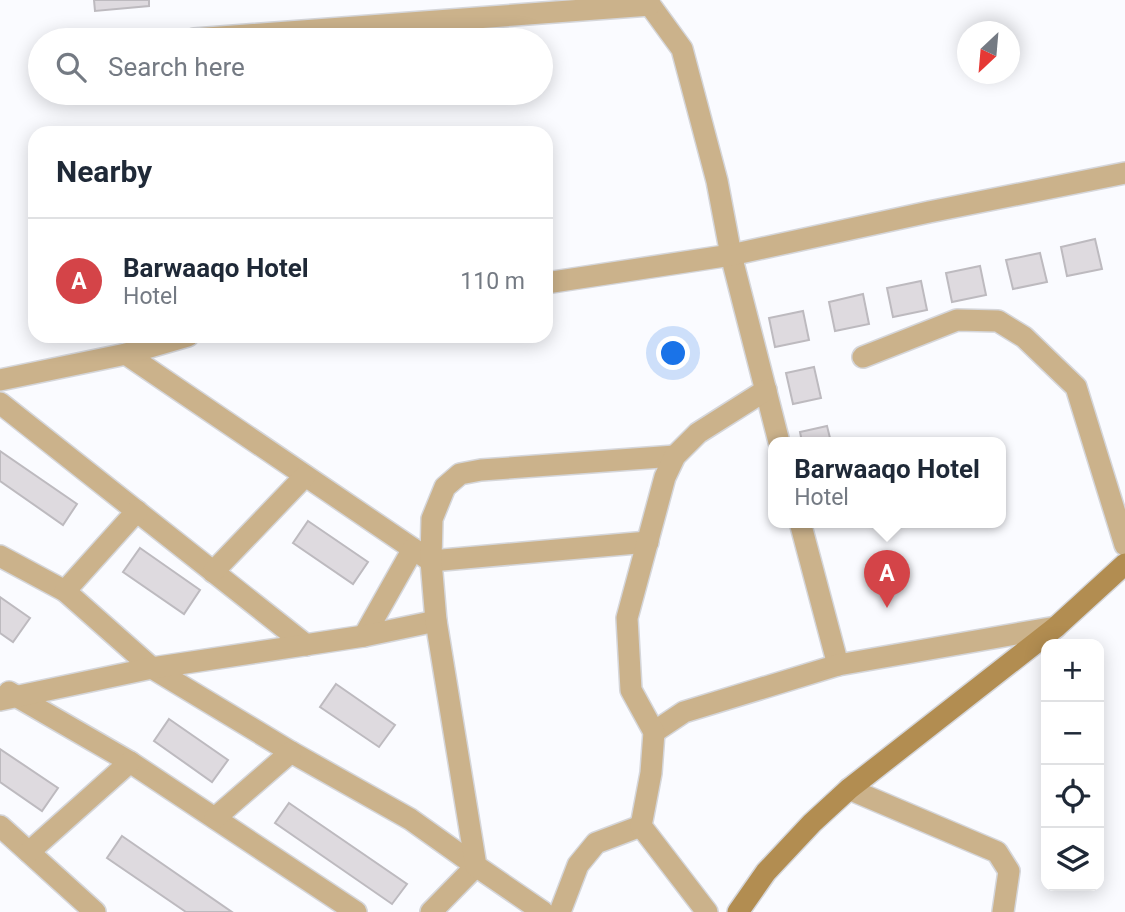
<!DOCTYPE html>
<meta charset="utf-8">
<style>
:root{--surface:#fff;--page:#f2f2f3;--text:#1f2937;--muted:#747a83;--line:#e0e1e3;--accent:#d44448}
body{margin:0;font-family:Roboto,sans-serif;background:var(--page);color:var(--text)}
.controls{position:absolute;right:21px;bottom:21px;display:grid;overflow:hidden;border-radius:14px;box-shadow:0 4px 18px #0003}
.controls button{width:63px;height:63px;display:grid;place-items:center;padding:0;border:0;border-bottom:2px solid var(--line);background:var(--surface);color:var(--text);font:35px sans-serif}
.compass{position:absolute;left:957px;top:21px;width:63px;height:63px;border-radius:50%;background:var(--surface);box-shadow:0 4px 18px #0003;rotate:206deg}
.you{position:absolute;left:674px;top:354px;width:24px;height:24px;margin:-18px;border:5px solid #fff;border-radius:50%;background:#1a73e8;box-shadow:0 0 0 10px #1a73e833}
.badge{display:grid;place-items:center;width:46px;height:46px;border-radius:50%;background:var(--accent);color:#fff;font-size:23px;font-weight:700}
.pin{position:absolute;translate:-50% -58px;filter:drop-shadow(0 2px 4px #0008)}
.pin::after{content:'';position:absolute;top:37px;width:24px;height:21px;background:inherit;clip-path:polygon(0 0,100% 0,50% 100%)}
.popup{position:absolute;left:768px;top:437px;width:238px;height:91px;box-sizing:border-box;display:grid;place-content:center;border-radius:14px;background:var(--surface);filter:drop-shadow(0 2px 5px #0005);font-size:23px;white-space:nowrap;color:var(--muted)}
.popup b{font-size:26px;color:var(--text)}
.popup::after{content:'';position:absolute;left:50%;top:100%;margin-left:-14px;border:14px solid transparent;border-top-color:var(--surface)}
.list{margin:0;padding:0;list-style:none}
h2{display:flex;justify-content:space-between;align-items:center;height:91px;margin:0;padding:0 28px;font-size:30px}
h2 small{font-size:23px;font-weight:400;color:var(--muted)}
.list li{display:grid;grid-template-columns:46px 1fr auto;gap:21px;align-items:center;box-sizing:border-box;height:126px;padding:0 28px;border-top:2px solid var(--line)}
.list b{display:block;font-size:26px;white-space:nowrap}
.list p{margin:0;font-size:23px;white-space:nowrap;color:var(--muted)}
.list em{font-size:23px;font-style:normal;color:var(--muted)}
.icon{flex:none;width:38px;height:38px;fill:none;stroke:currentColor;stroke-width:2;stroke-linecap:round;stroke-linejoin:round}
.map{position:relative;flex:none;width:1125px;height:912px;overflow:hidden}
.search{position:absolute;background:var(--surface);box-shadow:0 4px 18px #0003;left:28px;top:28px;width:525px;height:77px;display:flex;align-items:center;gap:18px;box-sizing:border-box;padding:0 24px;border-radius:38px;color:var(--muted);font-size:26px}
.panel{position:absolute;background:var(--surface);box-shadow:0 4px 18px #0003;left:28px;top:126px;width:525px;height:217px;border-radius:21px}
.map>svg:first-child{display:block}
</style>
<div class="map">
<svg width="1125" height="912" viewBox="0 0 1125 912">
<rect width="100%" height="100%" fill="#fafbff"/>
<g fill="#dedadf" stroke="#bdbabf" stroke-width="2">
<path d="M94 0H149V6L95 11Z"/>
<path d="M1095 239 1102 269 1067 276 1061 247Z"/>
<path d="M1040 253 1047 282 1013 289 1006 260Z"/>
<path d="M980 266 986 295 952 302 946 273Z"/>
<path d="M921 281 927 310 893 317 887 288Z"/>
<path d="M863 294 869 324 835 331 829 302Z"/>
<path d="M803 311 809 340 775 347 769 318Z"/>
<path d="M814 367 821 398 793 404 786 373Z"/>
<path d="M827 426 831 442H802L800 432Z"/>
<path d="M0 451 77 504 63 525 0 481Z"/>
<path d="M308 521 368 562 353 584 293 543Z"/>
<path d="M140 548 200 590 184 614 123 572Z"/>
<path d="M0 597 30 618 13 642 0 633Z"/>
<path d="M336 684 395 725 379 747 320 707Z"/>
<path d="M169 719 228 760 212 782 154 741Z"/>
<path d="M0 749 58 788 42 811 0 782Z"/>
<path d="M289 803 407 884 392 904 275 823Z"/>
<path d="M122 836 232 912H186L107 858Z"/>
</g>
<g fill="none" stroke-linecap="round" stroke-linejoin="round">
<g stroke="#d5d6da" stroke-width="24">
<g id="street">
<path d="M649 0 650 5 682 49 717 181 731 255 779 442"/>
<path d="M194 39 650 5"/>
<path d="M546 283 731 255 929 212 1125 173"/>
<path d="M126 354 431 561 648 542"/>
<path d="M863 357 957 320 998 321 1024 337 1076 387 1125 545"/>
<path d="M0 380 126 354 188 336"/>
<path d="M0 403 306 645"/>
<path d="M800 522 838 665"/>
<path d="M0 556 65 591 152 668 291 752 410 819 476 866 431 912"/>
<path d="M213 572 305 476"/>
<path d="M65 591 137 511"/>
<path d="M364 636 413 549"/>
<path d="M9 692 130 762 356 912"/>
<path d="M0 700 152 668 364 636 436 621"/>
<path d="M654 732 684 712 838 665 1056 627"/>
<path d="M849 789 997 852 1009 871 1003 912"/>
<path d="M215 818 291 752"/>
<path d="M0 826 95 912"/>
<path d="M29 852 130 762"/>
<path d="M543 912 476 866 436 621 431 561 432 519 445 487 460 474 481 470 675 456"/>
<path d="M560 912 578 865 596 843 641 826"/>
<path d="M707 912 641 826 651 773 654 732 631 690 627 618 665 477 675 456 698 433 766 390"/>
</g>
</g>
<g stroke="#d5d6da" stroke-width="24">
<path id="secondary" d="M738 912 766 872 812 823 849 789 1056 627 1125 564"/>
</g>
<use href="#street" stroke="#cbb28b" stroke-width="21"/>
<use href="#secondary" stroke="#b28d51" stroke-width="21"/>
</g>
</svg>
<div class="controls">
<button>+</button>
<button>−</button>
<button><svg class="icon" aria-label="locate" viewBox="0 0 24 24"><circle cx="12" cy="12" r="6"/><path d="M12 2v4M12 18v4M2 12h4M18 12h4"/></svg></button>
<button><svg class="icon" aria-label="layers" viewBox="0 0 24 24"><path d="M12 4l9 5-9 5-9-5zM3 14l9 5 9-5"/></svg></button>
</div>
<svg class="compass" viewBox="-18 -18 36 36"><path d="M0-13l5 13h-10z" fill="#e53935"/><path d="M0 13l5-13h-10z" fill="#747a83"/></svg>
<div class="you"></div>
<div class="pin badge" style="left:887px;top:608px">A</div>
<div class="popup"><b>Barwaaqo Hotel</b>Hotel</div>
<div class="search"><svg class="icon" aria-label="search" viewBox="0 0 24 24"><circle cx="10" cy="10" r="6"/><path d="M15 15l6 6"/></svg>Search here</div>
<section class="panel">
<h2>Nearby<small></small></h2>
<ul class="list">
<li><span class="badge">A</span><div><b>Barwaaqo Hotel</b><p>Hotel</p></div><em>110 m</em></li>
</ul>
</section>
</div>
